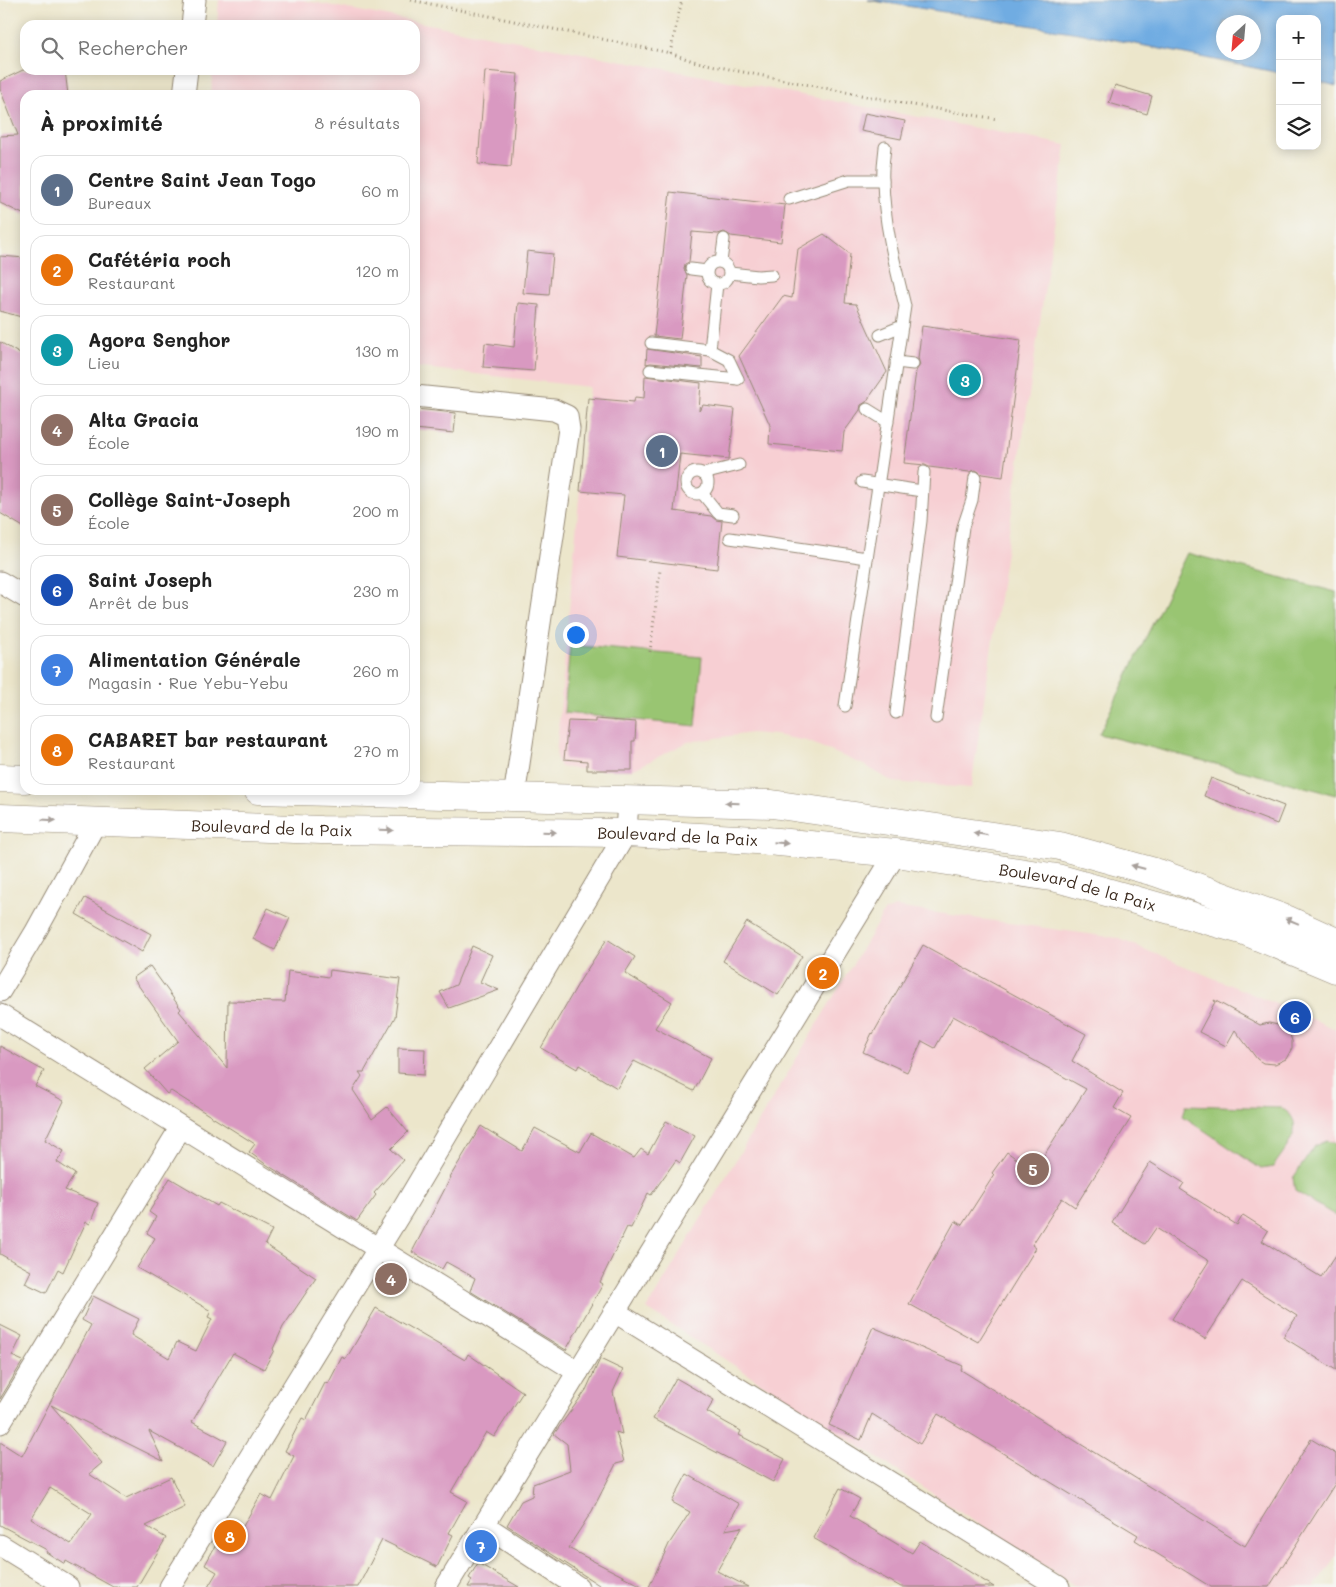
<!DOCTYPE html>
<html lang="fr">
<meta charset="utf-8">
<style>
:root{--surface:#fff;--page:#f6f6f6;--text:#222;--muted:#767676;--line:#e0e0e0;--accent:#1a73e8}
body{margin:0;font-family:Mali,sans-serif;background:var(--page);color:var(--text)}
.controls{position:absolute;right:15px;top:15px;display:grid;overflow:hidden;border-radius:10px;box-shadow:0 2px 12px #0003}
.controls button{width:45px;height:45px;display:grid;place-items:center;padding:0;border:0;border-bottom:1px solid var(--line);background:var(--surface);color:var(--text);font:25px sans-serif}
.compass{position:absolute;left:1216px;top:15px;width:45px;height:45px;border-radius:50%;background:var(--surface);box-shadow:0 2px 12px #0003;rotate:206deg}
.you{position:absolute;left:575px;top:634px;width:18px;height:18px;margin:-12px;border:4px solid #fff;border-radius:50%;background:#1a73e8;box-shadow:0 0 0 8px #1a73e833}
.badge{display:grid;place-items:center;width:32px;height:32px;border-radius:50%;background:var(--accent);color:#fff;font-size:16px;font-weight:700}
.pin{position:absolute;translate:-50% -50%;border:2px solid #fff;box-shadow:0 1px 5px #0006}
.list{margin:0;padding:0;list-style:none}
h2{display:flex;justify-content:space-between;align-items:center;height:65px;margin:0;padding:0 20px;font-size:21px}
h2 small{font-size:16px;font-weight:400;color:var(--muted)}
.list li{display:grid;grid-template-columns:32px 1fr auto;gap:15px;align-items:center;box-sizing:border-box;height:70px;margin:0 10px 10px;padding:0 10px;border:1px solid var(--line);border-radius:15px}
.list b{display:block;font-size:19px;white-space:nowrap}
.list p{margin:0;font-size:16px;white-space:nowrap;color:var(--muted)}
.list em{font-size:16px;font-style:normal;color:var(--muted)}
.icon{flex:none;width:28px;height:28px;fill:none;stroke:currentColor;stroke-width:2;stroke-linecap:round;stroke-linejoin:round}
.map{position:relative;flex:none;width:1336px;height:1587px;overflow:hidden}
.search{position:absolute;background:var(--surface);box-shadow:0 2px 12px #0003;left:20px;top:20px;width:400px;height:55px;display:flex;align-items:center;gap:12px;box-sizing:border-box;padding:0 18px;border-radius:15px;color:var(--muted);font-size:19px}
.panel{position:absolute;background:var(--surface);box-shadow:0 2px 12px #0003;left:20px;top:90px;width:400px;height:705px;border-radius:15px}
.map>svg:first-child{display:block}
</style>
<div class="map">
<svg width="1336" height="1587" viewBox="0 0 1336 1587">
<rect width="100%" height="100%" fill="#f6f6f2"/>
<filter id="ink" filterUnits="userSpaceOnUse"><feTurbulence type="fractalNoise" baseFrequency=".02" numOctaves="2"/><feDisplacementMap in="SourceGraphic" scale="10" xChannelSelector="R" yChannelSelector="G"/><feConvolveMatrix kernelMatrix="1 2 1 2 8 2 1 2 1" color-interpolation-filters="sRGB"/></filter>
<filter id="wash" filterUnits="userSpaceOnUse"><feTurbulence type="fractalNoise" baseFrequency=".0096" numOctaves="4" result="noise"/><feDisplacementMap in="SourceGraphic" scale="20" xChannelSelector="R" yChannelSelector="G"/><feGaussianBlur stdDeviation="1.12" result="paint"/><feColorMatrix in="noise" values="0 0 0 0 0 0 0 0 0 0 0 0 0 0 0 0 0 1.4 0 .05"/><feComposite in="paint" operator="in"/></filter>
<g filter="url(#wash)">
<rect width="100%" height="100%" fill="#ece6cb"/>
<g fill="#f7cfd3">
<path d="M219 0H302L1066 145 971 788 893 782 866 766 807 741 775 735 751 733 688 742 632 770H587L560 767 556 757 589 387 415 367V95H211L213 70H415V25H217Z"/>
<path d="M895 907 1117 938 1336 1029V1556L1314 1587H1077L647 1309 884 912Z"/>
</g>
<g fill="#99c572" stroke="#6a7848">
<path d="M1187 553 1336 592V795L1099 734Z"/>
<path d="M570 645 702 657 696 726 564 713Z"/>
<path d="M1186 1105 1281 1108C1310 1123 1285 1149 1273 1167L1261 1169 1183 1116Z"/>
<path d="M1327 1141 1336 1143V1216L1295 1191 1293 1178 1315 1146Z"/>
</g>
<path fill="#70ace2" stroke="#566b80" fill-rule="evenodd" d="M868 0H1336V86L1317 81V19H1280V73L1091 35ZM1224 22H1254V52H1224Z"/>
<g id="blocks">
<g fill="#d999c1" fill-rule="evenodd">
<path d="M23 70H65L68 95H25V215L0 203V136L18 135 0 89V81Z"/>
<path d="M485 71 518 74 511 167 478 164Z"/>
<path d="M1115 85 1152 96 1147 114 1109 103Z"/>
<path d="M865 113 905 121 901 139 861 131Z"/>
<path d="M670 192 785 205 781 242 731 236 724 232 718 234 692 232 689 262 685 264 684 269 687 275 680 339 654 336Z"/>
<path d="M824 234 850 254 845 303 856 304 887 372 866 402 861 405 860 410 844 432 842 451 769 444 770 425 739 356 783 296 792 298 798 249Z"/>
<path d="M527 251 553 254 549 295 523 293Z"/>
<path d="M0 256 25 258V318L0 311Z"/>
<path d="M518 303 539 305 534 371 483 367 485 343 514 347Z"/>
<path d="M922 326 1021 340 1003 477 982 474 976 470 969 472 929 467 925 465 904 463 916 371 920 365 918 358Z"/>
<path d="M0 342 25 357V528L0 513Z"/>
<path d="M647 349 702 357V368L651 363 646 364Z"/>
<path d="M645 376 701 383 699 411 703 405 735 409 729 459 680 454 674 511 711 516 716 520 722 521 717 569 617 557 624 495 580 491 588 398 634 402 635 397 644 398Z"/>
<path d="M415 409 456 413 454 433 415 429Z"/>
<path d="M595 719 636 722 635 741H632V770H587V761L564 759 568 721 595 722Z"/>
<path d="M1211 778 1284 806 1277 824 1204 796Z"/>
<path d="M85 898 151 934 142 952 76 914Z"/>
<path d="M268 908 290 918 275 950 253 939Z"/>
<path d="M747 922 802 956 778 995 723 961Z"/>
<path d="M607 939 635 957 625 973 672 1002 655 1028 711 1058 694 1091 634 1061 617 1088 579 1065 577 1069 541 1048 581 979Z"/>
<path d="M923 945 1086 1034 1072 1061 1123 1093 1114 1108 1131 1118 1075 1207 1062 1198 1032 1245 1036 1248 978 1342 909 1304 955 1221 962 1225 994 1175 992 1173 1007 1152 1034 1171 1086 1089 953 1016 935 1048 922 1041 907 1072 863 1052 872 1033 873 1034Z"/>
<path d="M472 946 492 955 480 982 499 990 449 1008 440 992 456 985Z"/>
<path d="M150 966 181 1009 179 1011 227 1068 228 1001 285 1002 288 971 329 977 330 970 400 979 395 1017 364 1072H359L362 1076 353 1090 372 1119 387 1107 408 1132 391 1149 403 1160 374 1193 376 1195 357 1221 264 1163 249 1152 255 1144 171 1091 167 1094 145 1069 178 1041 133 978Z"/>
<path d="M1214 1000 1260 1025 1269 1023 1282 1026 1290 1035 1292 1041V1048L1286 1059 1275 1064 1263 1063 1257 1059 1235 1030 1226 1046 1199 1032 1215 1002Z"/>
<path d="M0 1046 44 1071 35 1086 64 1101 45 1140 64 1151 57 1162 75 1174 65 1190 98 1203 90 1224 86 1222 63 1272 58 1269 46 1293 25 1283 31 1271 0 1254Z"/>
<path d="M398 1048 425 1049 424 1075 398 1073Z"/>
<path d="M666 1121 695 1136 680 1163 676 1160 651 1195 648 1193 631 1228 627 1227 600 1282 603 1284 566 1350 470 1291 475 1278 446 1262 442 1269 412 1252 451 1177H450L481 1126 522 1151 535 1128 580 1152 591 1133 634 1158 641 1149 648 1154Z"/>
<path d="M1150 1162 1184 1183 1180 1189 1237 1225 1243 1215 1268 1231 1262 1241 1321 1277 1336 1255V1370L1283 1337 1297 1316 1242 1281 1205 1339 1172 1319 1209 1261 1156 1228 1145 1244 1112 1223Z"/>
<path d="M170 1178 217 1206 219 1203 272 1230 265 1244 316 1278 283 1327 273 1349 274 1350 264 1369 233 1353 192 1422 227 1441 213 1466 149 1431 163 1461 51 1405 102 1463 89 1474 126 1498 171 1477 185 1507 146 1526 166 1538 137 1587H113L66 1561 65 1564 46 1552 47 1550 0 1525V1442L22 1456 91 1325 82 1320 93 1296 139 1319 131 1335 169 1358 177 1342 196 1351 212 1319 208 1317 211 1311 137 1268 155 1238 147 1233 156 1217 149 1212ZM50 1488 92 1514 71 1544 31 1519Z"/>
<path d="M376 1308 465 1360 468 1354 523 1392 494 1437 486 1432 451 1492 467 1501 449 1533 453 1535 437 1567 382 1540 358 1587H208L217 1572 205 1565 219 1539 232 1546 261 1494 272 1500 294 1456 285 1451 302 1418 306 1420 325 1383 328 1384 342 1357 346 1359Z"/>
<path d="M0 1325 22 1336 12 1356 23 1361 0 1399Z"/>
<path d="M873 1327 963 1366 961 1370 1245 1546 1311 1439 1336 1454V1482L1269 1587H1211L1135 1540 1138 1535 938 1414 920 1444 872 1414 861 1440 829 1425Z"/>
<path d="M600 1359 623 1370 613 1392 622 1434 616 1432 624 1462 616 1464 592 1511 568 1548 644 1587H602L507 1525 521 1501 532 1496 533 1484 570 1470 567 1444 554 1434 586 1390Z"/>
<path d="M676 1378 714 1400 707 1412 741 1431 739 1435 785 1459 773 1482 653 1419Z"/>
<path d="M687 1474 739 1504 725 1530 742 1527 717 1571 748 1587H649L669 1544 690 1512 672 1502Z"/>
<path d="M840 1488 860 1499 850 1516 912 1553 920 1541 994 1587H901L813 1538Z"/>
<path d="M478 1563 519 1587H468L472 1580 469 1578Z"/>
</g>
</g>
</g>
<g filter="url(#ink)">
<use href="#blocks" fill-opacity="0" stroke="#948874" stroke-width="1"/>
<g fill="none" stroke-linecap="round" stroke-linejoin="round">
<g stroke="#948874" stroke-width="13">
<g id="lane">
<path d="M789 199 849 180H883"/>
<circle cx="718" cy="273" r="11"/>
<path d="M721 262 724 239"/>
<path d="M691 269 707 271"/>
<path d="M730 273 758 276 772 275"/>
<path d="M880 335 902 326"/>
<path d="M651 343 710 350 729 360 738 379"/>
<path d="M710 350 717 284"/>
<path d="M896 362 913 364"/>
<path d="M650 370 738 379"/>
<path d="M867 409 888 422"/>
<circle cx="697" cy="483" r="11"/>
<path d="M703 474 739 465"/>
<path d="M862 482 922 491"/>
<path d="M702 493 718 513 733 515"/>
<path d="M730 538 867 558"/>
<path d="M845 706 905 306C895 265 884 223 883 181 882 170 884 158 885 147"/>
<path d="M896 713 921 521 924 472"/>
<path d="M936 718 963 527 972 500 975 477"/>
</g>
</g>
<g stroke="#948874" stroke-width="23">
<g id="street">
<path d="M192 25 195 0"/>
<path d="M184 95 187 70"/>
<path d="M415 396 554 410 567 416 569 429 514 797"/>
<path d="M0 582 25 597"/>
<path d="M0 991 35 933 96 822"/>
<path d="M0 1015 578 1372"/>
<path d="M615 1312 1059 1587"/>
<path d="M0 1423 181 1127"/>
<path d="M484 1525 578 1587"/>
<path d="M0 1545 68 1587"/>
<path d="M170 1587 404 1207 626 833 628 800"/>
<path d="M446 1587 896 853"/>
</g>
</g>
<g stroke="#948874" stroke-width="29">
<g id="secondary">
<path d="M0 778 25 779"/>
<path d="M258 790 772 804 1060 846 1158 873 1288 920 1336 942"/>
<path id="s1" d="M0 818 321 830 626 833 756 840 896 853 1057 878 1245 931 1336 969"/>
</g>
</g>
<g stroke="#948874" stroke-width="3" stroke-dasharray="1 4" stroke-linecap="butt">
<path d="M411 0 670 53 693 61 738 71 907 104 997 119"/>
<path d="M670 53 682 0"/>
<path d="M650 652 660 570"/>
</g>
<use href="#lane" stroke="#fff" stroke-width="11"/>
<use href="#street" stroke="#fff" stroke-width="21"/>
<use href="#secondary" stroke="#fff" stroke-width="28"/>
</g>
<defs><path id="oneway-solid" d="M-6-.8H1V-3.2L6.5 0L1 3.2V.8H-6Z" transform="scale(1.25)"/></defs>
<g fill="#a79f9a">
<use href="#oneway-solid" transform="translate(732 803) rotate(-179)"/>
<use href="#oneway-solid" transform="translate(49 820) rotate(3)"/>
<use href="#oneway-solid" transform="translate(386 830) rotate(1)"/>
<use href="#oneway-solid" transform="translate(549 832) rotate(1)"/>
<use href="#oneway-solid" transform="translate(980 834) rotate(-172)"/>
<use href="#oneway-solid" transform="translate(781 843) rotate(5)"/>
<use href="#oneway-solid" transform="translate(1138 867) rotate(-165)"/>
<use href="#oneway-solid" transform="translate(1292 921) rotate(-157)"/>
</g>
</g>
<g text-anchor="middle" stroke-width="4.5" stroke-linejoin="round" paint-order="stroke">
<g font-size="16" fill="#3b2a1e" stroke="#f6f6f2">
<text dy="6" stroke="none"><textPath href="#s1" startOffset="272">Boulevard de la Paix</textPath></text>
<text dy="6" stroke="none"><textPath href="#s1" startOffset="678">Boulevard de la Paix</textPath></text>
<text dy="6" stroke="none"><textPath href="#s1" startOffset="1082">Boulevard de la Paix</textPath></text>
</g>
</g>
</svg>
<div class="controls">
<button>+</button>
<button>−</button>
<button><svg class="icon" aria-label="layers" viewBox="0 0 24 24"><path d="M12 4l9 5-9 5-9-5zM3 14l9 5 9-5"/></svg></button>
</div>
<svg class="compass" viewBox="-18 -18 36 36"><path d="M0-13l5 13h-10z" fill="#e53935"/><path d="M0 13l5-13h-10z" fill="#767676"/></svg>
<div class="you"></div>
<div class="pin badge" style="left:662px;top:451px;background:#5c6f8a">1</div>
<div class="pin badge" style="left:823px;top:973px;background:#e8710a">2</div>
<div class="pin badge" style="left:965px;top:380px;background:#0f9aa8">3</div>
<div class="pin badge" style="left:391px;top:1279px;background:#8d6e63">4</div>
<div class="pin badge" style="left:1033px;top:1169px;background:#8d6e63">5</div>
<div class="pin badge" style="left:1295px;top:1017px;background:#1a4fb4">6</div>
<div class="pin badge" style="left:481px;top:1546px;background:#3f7fe0">7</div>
<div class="pin badge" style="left:230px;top:1536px;background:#e8710a">8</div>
<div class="search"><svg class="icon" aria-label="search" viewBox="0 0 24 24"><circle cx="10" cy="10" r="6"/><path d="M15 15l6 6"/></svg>Rechercher</div>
<section class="panel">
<h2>À proximité<small>8 résultats</small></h2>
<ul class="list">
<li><span class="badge" style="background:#5c6f8a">1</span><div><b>Centre Saint Jean Togo</b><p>Bureaux</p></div><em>60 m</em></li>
<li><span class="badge" style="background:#e8710a">2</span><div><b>Cafétéria roch</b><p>Restaurant</p></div><em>120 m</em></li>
<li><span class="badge" style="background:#0f9aa8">3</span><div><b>Agora Senghor</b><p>Lieu</p></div><em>130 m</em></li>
<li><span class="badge" style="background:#8d6e63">4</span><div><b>Alta Gracia</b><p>École</p></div><em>190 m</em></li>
<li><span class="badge" style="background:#8d6e63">5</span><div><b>Collège Saint-Joseph</b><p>École</p></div><em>200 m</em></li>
<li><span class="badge" style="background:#1a4fb4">6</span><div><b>Saint Joseph</b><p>Arrêt de bus</p></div><em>230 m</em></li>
<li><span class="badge" style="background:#3f7fe0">7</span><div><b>Alimentation Générale</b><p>Magasin · Rue Yebu-Yebu</p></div><em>260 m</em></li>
<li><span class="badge" style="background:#e8710a">8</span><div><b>CABARET bar restaurant</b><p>Restaurant</p></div><em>270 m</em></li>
</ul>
</section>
</div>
